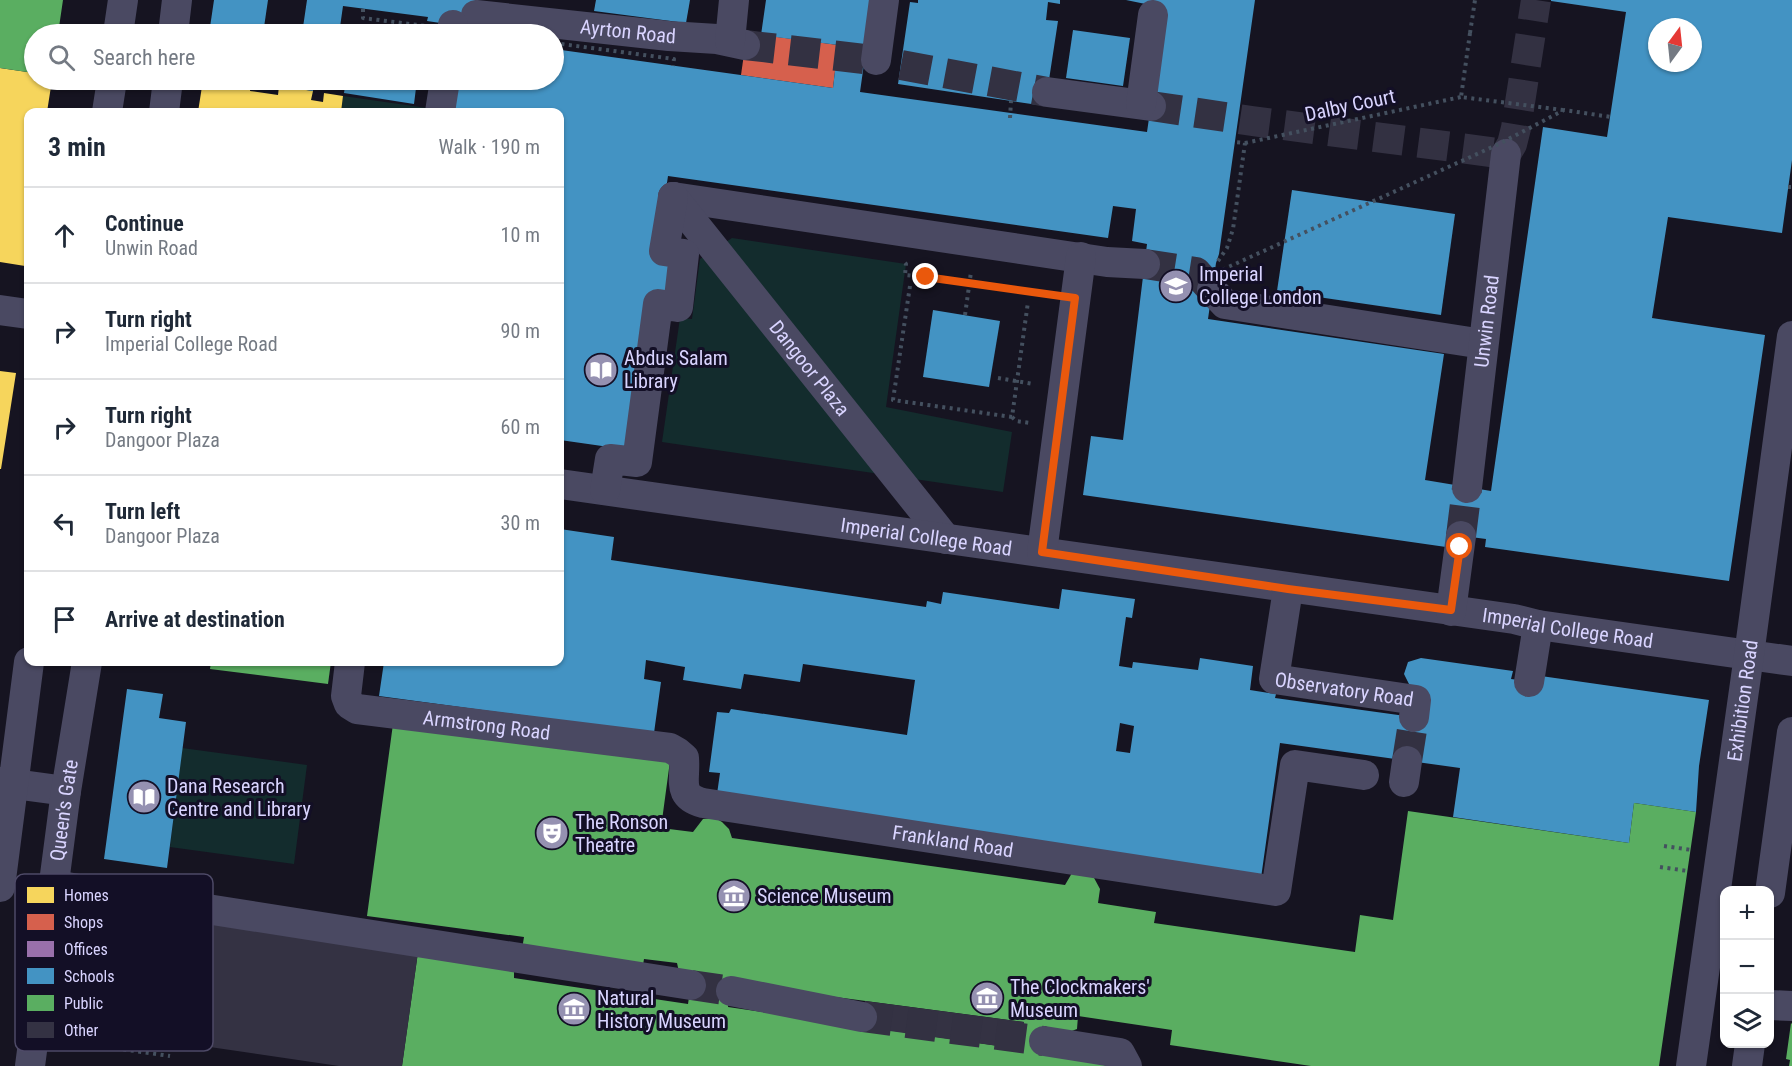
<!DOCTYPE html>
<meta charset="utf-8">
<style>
:root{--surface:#fff;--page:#f6f6f7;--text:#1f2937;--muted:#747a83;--line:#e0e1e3}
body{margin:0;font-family:"Roboto Condensed",sans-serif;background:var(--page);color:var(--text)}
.controls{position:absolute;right:18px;bottom:18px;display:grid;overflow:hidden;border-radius:12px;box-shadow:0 2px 4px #0004}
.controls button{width:54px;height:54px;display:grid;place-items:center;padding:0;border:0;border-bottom:2px solid var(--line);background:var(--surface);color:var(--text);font:30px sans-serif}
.compass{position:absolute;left:1648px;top:18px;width:54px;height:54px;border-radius:50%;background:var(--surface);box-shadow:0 2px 4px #0004;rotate:15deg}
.stop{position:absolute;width:18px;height:18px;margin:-14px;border:4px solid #ea580c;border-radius:50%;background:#fff}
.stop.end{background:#ea580c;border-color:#fff;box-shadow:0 2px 6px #0008}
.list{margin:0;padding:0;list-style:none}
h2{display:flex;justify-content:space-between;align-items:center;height:78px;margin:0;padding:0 24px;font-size:26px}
h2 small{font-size:20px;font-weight:400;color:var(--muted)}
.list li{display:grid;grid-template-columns:39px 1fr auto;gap:18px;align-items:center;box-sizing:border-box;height:96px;padding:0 24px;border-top:2px solid var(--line)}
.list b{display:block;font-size:22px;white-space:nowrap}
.list p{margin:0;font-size:20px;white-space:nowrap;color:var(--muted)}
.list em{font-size:20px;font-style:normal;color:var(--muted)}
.icon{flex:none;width:33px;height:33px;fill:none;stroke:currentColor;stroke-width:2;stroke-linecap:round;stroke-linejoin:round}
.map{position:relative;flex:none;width:1792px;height:1066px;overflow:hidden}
.search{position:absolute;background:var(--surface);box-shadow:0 2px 4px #0004;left:24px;top:24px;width:540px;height:66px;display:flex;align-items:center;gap:15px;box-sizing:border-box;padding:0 21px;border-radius:33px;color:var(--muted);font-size:22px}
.panel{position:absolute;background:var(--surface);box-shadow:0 2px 4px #0004;left:24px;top:108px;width:540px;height:558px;border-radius:12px}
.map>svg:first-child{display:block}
</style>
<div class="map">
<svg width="1792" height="1066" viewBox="0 0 1792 1066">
<rect width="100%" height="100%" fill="#161421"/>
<g fill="#132c2d">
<path d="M343 96 427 108 426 112H341Z"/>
<path d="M732 238 906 264 886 407 1012 432 1003 492 662 442 680 318 692 319 700 259Z"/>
<path d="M182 748 307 765 294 864 170 847Z"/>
</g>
<g fill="#f6d55c">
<path d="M0 68 34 73V80H52L47 112H28V242L25 266 0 262Z"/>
<path d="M203 80H235L251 82 250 91 278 95 279 86 313 91 311 100 323 102 324 93 343 96 341 112H198Z"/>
<path d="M0 371 16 373 1 469H0Z"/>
</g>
<path fill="#d6604d" d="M747 33 838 45 833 88 741 75Z"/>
<path fill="#9970ab" d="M1697 0H1792V152L1679 136 1689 63H1693V29Z"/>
<g fill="#4393c3" fill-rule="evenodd">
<path d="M214 0H268L263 34H209Z"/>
<path d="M307 0H478L474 28 427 21 428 17 343 6 339 34H302Z"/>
<path d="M596 0H690L686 23 594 11Z"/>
<path d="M766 0H873L860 92 1147 132 1165 8 1126 0H1255L1219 254 1216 263 1208 319 1444 354 1425 480 1491 491 1543 127 1607 137 1626 12 1551 1V0H1792V160L1782 233 1668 217 1652 318 1765 335 1729 581 1485 547 1486 539 1448 534 1446 547 1083 495 1091 436 1123 440 1147 244 1132 241 1136 209 1113 206 1108 238 668 176 656 258 674 260 630 450 560 440V112H450L455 80H554V49L833 88 838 45 761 35ZM1657 27H1693V63H1657Z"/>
<path d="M918 0H1060V4L1048 2 1046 20 1058 21 1045 106 898 84 910 2 918 3Z"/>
<path d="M1073 30 1130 38 1123 86 1066 78Z"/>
<path d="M281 80H314L313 91 279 86Z"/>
<path d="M346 80H417L414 104 344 93Z"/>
<path d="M1292 190 1455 214 1441 315 1277 291Z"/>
<path d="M933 310 1000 321 989 387 923 377Z"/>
<path d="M560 529 614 537 611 560 926 607 927 601 941 604 943 592 1059 609 1062 589 1135 599 1132 618 1126 617 1119 666 1132 668 1133 662 1198 670 1200 658 1253 666 1250 690 1276 694 1275 698 1420 718 1410 686 1404 674 1408 662 1421 658 1513 671 1511 679 1540 683 1541 676 1709 700 1699 766 1696 812 1634 803 1629 843 1453 817 1460 768 1280 743 1261 878 717 794 720 773 709 772 717 712 729 713 731 709 907 735 915 680 803 664 800 682 744 674 741 689 683 680 685 667 646 660 644 679 661 682 654 733 379 696 384 662H560ZM1120 723 1134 726 1130 753 1116 751Z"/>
<path d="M127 689 163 694 159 718 186 722 167 868 104 859Z"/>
</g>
<g fill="#5aae61" fill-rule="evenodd">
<path d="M0 0H63L58 34H34V73L0 68Z"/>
<path d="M211 662H331L328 684 210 669Z"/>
<path d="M393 724 670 761 661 828 693 832 703 819 715 818 722 822 729 829 732 838 1065 885 1072 873 1093 876 1100 889 1098 903 1156 912 1154 923 1355 952 1360 915 1393 920 1408 811 1629 843 1634 803 1696 812 1659 1066H1311L1170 1045 1172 1030 1078 1016 1077 1029 1069 1032 1055 1030 1045 1026 1042 1052 1108 1066H402L418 952 514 965V978L688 1004 692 977 679 972 677 963 644 959 643 965 522 949 524 937 367 916ZM731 983 1024 1022 1020 1049 728 1007Z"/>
<path d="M1791 1023 1792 1024V1066H1789L1790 1060 1786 1059Z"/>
</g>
<g fill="#343243">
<path d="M181 917 418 952 402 1066H339L162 1040Z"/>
<path d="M865 1001 1024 1022 1020 1049 861 1027Z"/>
</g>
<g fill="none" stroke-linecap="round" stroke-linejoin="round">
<g stroke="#333142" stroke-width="30" stroke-dasharray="30 15" stroke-linecap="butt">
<path d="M745 45 864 59"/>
<path d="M901 65 1047 92"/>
<path d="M1151 106 1252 121 1506 154 1512 144 1516 128 1536 0"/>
<path d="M1145 264 1196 272 1212 290"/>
<path d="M1461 536 1467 488"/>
<path d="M1407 761 1414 717"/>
<path d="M691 985 731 991"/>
<path d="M862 1017 1044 1041"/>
</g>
<g stroke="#44505f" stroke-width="4" stroke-dasharray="3 4.5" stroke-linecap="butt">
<path d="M1470 33 1475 0"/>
<path d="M1010 118 1011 101"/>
<path d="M1788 187H1792"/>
<path d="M1218 261 1227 248 1233 229 1245 143 1235 142"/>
<path d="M905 263 906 264 905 275 969 282 1048 294"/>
<path d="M910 286 893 400 1012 417 1028 302"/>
<path d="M965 315 971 272"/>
<path d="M998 378 1033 384"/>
<path d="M1012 417 1016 421 1030 423"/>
<path d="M1664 846 1692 850"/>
<path d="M1660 867 1688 871"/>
<path d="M64 1041 170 1056"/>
</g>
<g stroke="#4a4962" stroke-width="30">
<path id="s1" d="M476 15 669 36 717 39 745 45"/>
<path d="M118 34 123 0"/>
<path d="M173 34 177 0"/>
<path d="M451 34 453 25"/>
<path d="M730 41 734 0"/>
<path d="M876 60 884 0"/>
<path d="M1047 92 1151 106"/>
<path d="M1141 104 1153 15"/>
<path d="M107 112 112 80"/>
<path d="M164 112 168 80"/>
<path d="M440 112 445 80"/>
<path d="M673 197 1107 262 1145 264"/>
<path id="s2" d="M673 197 946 539"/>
<path d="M1212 290 1225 304 1483 344"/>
<path d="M0 310 28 314"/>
<path id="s3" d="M560 484C878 530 1196 576 1514 619L1538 625 1792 661"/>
<path id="s4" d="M1467 488 1506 154"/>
<path d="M605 490 610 459 637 462 658 304 678 307 684 254 664 251 673 197"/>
<path d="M1042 552 1081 257"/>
<path id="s5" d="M1288 589 1274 679 1416 700 1414 717"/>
<path d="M1451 611 1461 536"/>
<path id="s6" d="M350 662 346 696 349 704 357 709 670 748 677 752 684 758C686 780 676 796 703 803L1276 891 1295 765 1364 775"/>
<path d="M1529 682 1538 625"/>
<path d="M0 782 66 791"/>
<path d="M1404 782 1407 761"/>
<path d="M54 885 691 985"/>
<path d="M0 887 29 662"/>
<path d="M1770 893 1792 732"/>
<path d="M731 991 862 1017"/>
<path d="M1770 1005 1792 1006"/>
<path d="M1044 1041 1120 1053 1127 1066"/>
<path id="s7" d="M30 1066 66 791 87 662"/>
<path id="s8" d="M1691 1066 1749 655 1792 336"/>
<path d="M1747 1066 1750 1044"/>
</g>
<g stroke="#44505f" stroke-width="4" stroke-dasharray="3 4.5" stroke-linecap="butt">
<path d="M363 9V18L488 34"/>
<path d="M1470 33 1461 97 1563 110"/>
<path d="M554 43 674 59 673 66"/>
<path d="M1245 143 1461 97"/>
<path d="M1202 279 1499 144 1564 110 1611 117"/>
</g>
</g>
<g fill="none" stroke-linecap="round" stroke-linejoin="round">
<path stroke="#ea580c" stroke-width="8" d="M926 277 1075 298 1042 552 1288 589 1451 610 1460 547"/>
</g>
<defs>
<g id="university-disc" transform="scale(1.725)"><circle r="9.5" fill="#9591b1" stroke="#130f26"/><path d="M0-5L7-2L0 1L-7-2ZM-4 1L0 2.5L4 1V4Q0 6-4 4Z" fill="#fff"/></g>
<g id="library-disc" transform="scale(1.725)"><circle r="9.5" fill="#9591b1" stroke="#130f26"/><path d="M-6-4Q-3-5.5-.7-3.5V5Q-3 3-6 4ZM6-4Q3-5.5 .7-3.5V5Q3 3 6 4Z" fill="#fff"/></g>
<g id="theatre-disc" transform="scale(1.725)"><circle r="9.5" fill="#9591b1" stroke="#130f26"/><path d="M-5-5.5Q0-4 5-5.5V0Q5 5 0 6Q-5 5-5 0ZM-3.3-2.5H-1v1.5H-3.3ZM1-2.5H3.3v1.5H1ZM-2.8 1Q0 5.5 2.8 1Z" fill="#fff"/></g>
<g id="museum-disc" transform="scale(1.725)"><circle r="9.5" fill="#9591b1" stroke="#130f26"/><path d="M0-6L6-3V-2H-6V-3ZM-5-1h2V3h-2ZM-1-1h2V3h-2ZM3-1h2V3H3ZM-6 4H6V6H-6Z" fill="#fff"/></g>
</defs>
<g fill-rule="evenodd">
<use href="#university-disc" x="1176" y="286"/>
<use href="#library-disc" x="601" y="370"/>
<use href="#library-disc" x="144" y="797"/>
<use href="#theatre-disc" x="552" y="833"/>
<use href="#museum-disc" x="734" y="896"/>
<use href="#museum-disc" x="987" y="998"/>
<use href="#museum-disc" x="574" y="1009"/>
</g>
<g text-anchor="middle" stroke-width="6" stroke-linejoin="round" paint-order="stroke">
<g font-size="20" fill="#d9d4ff" stroke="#130f26">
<text dy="7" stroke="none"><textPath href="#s1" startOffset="153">Ayrton Road</textPath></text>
<text transform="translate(1350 105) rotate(-12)" y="7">Dalby Court</text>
<text dy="7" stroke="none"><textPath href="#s4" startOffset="168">Unwin Road</textPath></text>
<text dy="7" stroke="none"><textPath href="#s2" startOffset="219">Dangoor Plaza</textPath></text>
<text dy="7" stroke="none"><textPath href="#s3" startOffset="370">Imperial College Road</textPath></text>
<text dy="7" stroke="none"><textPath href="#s3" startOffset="1018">Imperial College Road</textPath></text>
<text dy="7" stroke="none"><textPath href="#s5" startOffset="162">Observatory Road</textPath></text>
<text dy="7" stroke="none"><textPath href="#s8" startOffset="369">Exhibition Road</textPath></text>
<text dy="7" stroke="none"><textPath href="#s6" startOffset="183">Armstrong Road</textPath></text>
<text dy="7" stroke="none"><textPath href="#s7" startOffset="258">Queen's Gate</textPath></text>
<text dy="7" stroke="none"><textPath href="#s6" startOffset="693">Frankland Road</textPath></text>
</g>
<g font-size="20" fill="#d9d4ff" stroke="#130f26" text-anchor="start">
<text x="1199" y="281">Imperial<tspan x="1199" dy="23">College London</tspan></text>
<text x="624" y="365">Abdus Salam<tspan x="624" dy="23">Library</tspan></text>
<text x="167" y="793">Dana Research<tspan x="167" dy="23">Centre and Library</tspan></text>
<text x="575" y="829">The Ronson<tspan x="575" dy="23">Theatre</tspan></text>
<text x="757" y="903">Science Museum</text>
<text x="1010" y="994">The Clockmakers'<tspan x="1010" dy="23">Museum</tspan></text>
<text x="597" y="1005">Natural<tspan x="597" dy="23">History Museum</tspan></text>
</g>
</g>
<rect x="15" y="874" width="198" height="177" rx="9" fill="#130f26" stroke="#4e4a67" stroke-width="1.5"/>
<rect x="27" y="887" width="27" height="16" fill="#f6d55c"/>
<rect x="27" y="914" width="27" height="16" fill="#d6604d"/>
<rect x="27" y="941" width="27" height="16" fill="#9970ab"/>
<rect x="27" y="968" width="27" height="16" fill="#4393c3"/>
<rect x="27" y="995" width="27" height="16" fill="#5aae61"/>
<rect x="27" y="1022" width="27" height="16" fill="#343243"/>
<g font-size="16" fill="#d9d4ff">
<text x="64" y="901">Homes</text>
<text x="64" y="928">Shops</text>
<text x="64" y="955">Offices</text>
<text x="64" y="982">Schools</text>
<text x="64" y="1009">Public</text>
<text x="64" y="1036">Other</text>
</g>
</svg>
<div class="controls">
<button>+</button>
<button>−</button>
<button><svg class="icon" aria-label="layers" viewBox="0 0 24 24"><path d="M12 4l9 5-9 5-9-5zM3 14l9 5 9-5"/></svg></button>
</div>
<svg class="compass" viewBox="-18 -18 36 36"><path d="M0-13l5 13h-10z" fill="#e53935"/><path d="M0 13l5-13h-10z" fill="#747a83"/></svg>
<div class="stop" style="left:1460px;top:547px"></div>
<div class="stop end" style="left:926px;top:277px"></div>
<div class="search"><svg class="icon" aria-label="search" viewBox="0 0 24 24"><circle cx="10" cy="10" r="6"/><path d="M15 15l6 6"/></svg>Search here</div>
<section class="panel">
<h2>3 min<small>Walk · 190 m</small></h2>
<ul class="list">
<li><svg class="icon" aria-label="ahead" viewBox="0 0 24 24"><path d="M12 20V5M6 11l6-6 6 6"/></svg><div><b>Continue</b><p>Unwin Road</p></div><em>10 m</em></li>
<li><svg class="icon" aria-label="right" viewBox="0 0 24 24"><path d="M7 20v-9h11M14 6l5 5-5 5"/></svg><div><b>Turn right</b><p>Imperial College Road</p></div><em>90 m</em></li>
<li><svg class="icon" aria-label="right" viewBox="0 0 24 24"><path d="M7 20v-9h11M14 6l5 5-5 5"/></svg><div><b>Turn right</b><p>Dangoor Plaza</p></div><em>60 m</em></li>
<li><svg class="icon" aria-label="left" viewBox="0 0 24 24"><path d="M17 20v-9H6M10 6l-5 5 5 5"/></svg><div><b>Turn left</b><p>Dangoor Plaza</p></div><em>30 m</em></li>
<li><svg class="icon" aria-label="arrive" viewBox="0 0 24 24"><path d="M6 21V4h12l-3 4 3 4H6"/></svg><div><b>Arrive at destination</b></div></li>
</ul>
</section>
</div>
